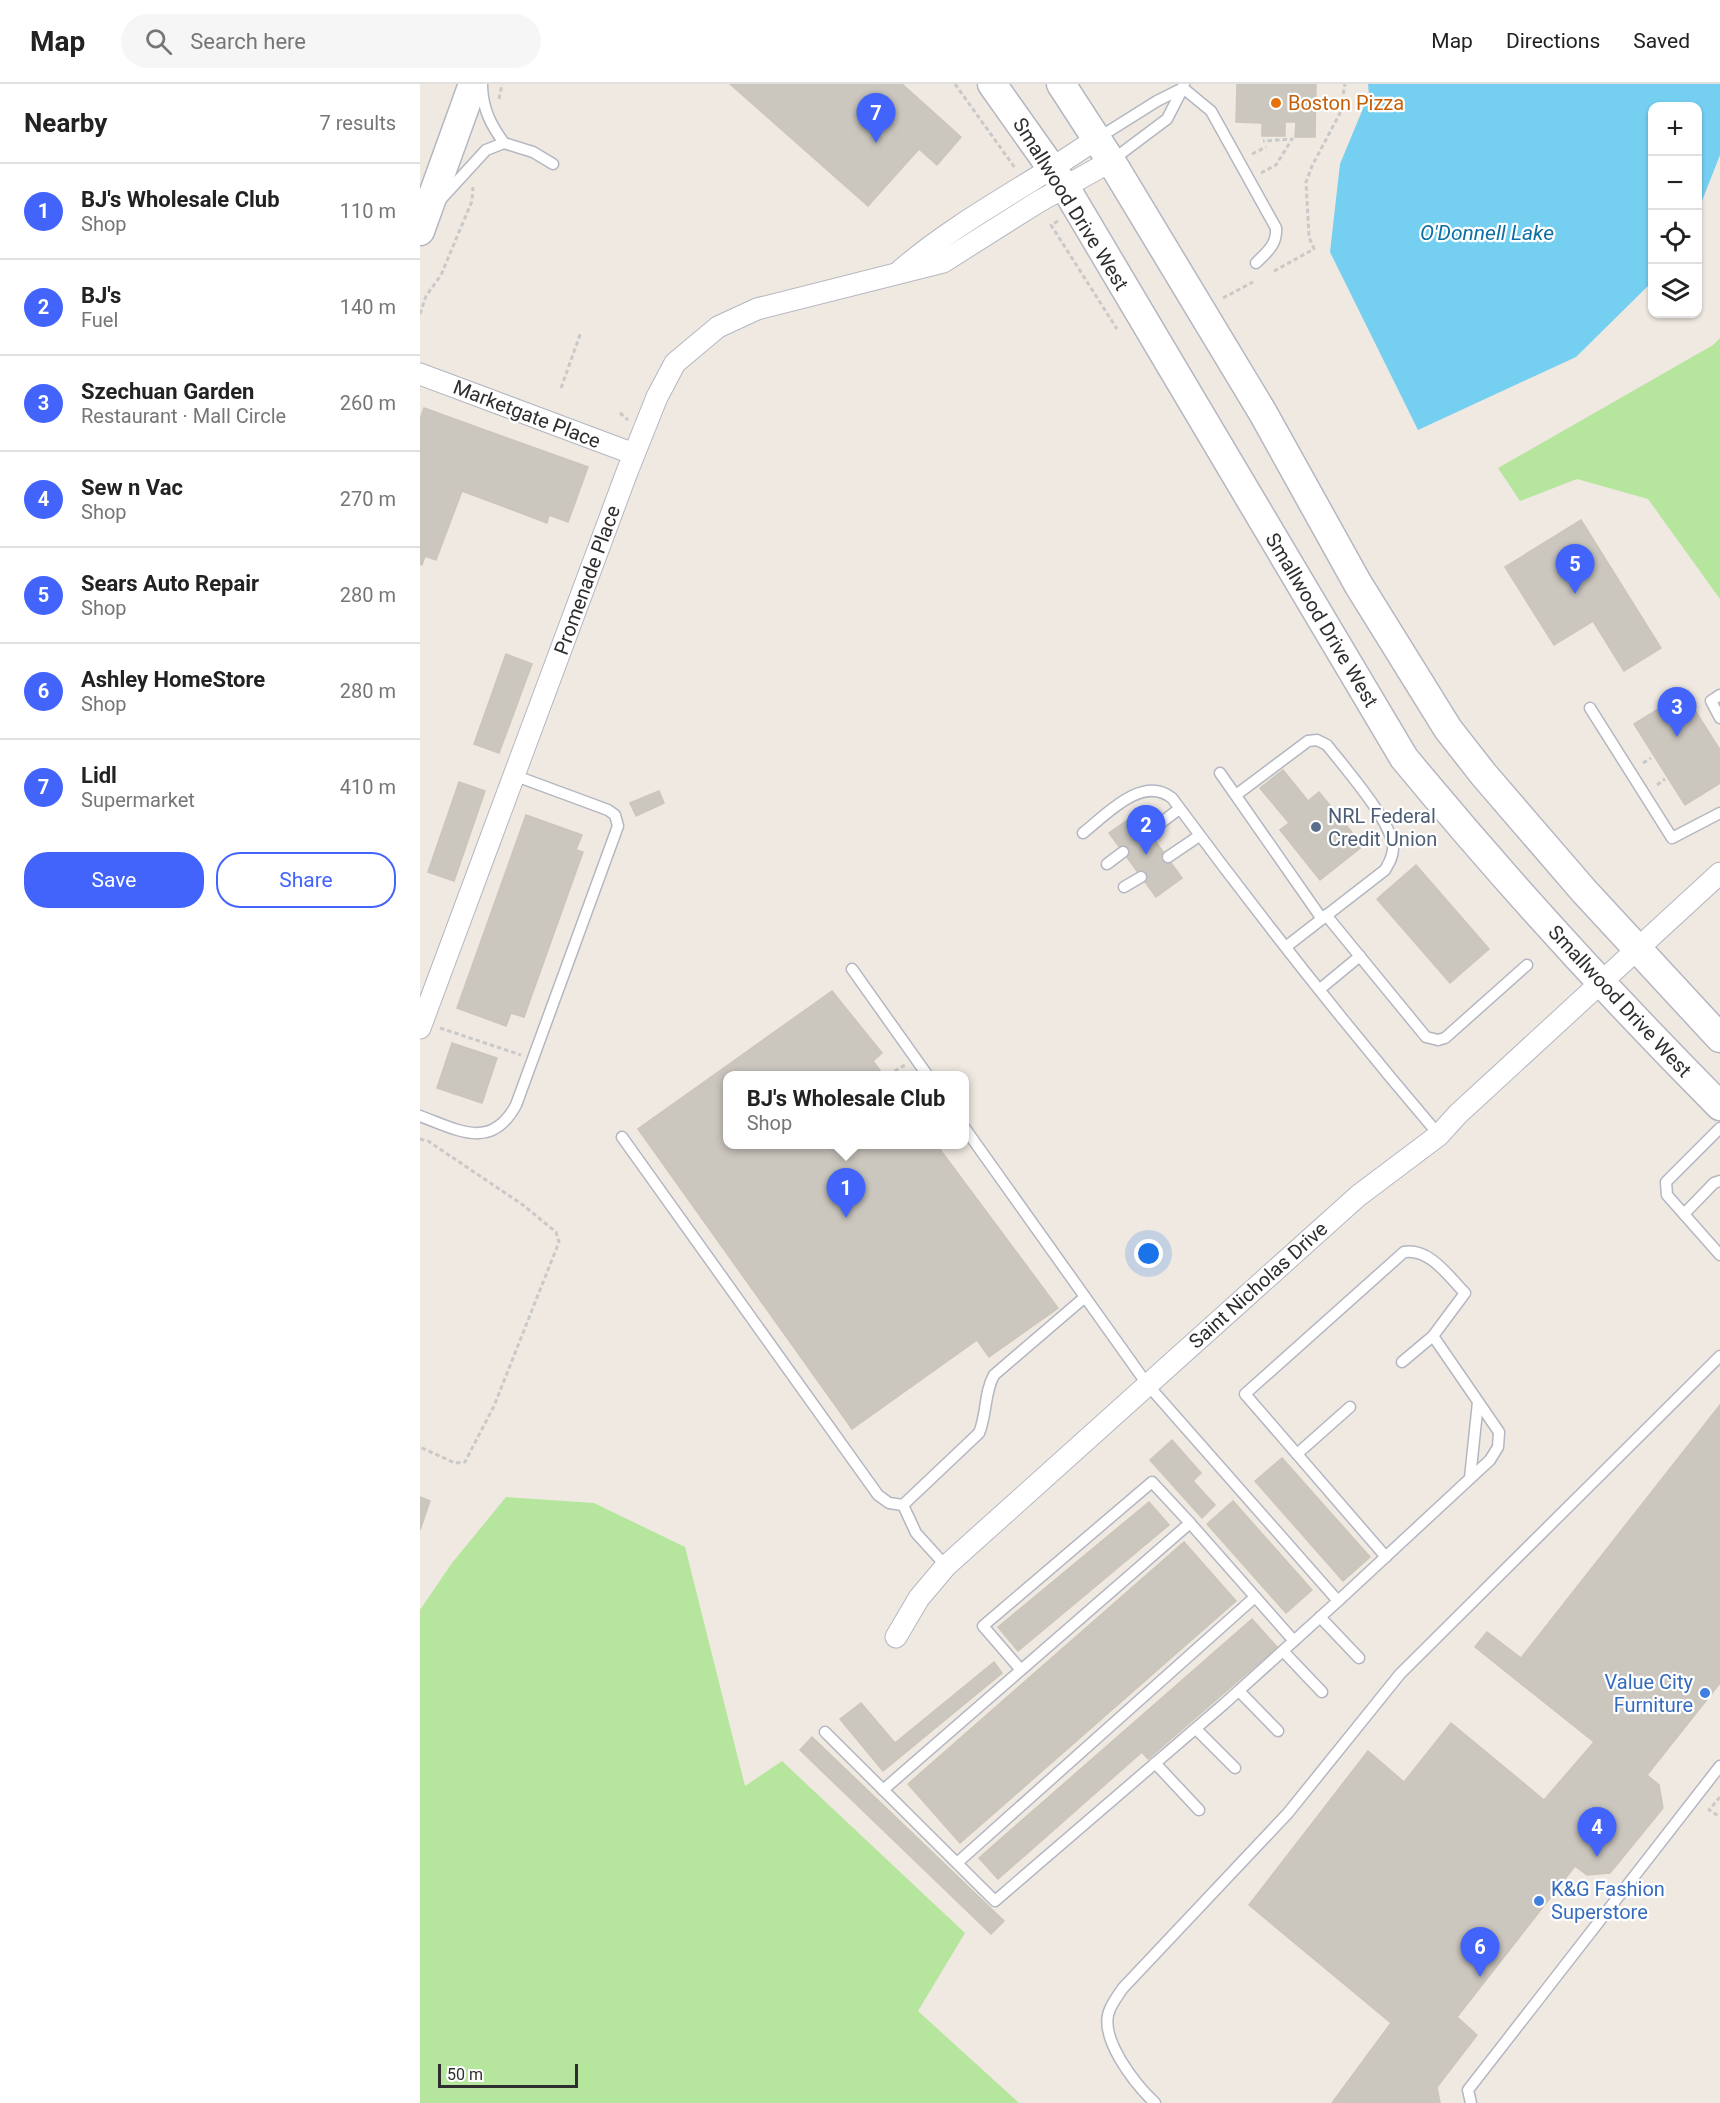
<!DOCTYPE html>
<meta charset="utf-8">
<style>
:root{--surface:#fff;--page:#f6f6f6;--text:#222;--muted:#767676;--line:#e0e0e0;--accent:#4264fb}
body{margin:0;font-family:Roboto,sans-serif;background:var(--page);color:var(--text)}
.controls{position:absolute;right:18px;top:18px;display:grid;overflow:hidden;border-radius:12px;box-shadow:0 2px 4px #0004}
.controls button{width:54px;height:54px;display:grid;place-items:center;padding:0;border:0;border-bottom:2px solid var(--line);background:var(--surface);color:var(--text);font:30px sans-serif}
.scale{position:absolute;left:18px;bottom:15px;width:140px;box-sizing:border-box;padding-left:6px;border:3px solid #2e2e2e;border-top:0;font-size:16px;line-height:21px;white-space:nowrap;color:#2e2e2e;-webkit-text-stroke:4px #fff;paint-order:stroke}
.you{position:absolute;left:729px;top:1170px;width:21px;height:21px;margin:-15px;border:4px solid #fff;border-radius:50%;background:#1a73e8;box-shadow:0 0 0 9px #1a73e833}
.badge{display:grid;place-items:center;width:39px;height:39px;border-radius:50%;background:var(--accent);color:#fff;font-size:20px;font-weight:700}
.pin{position:absolute;translate:-50% -50px;filter:drop-shadow(0 2px 3px #0008)}
.pin::after{content:'';position:absolute;top:32px;width:21px;height:18px;background:inherit;clip-path:polygon(0 0,100% 0,50% 100%)}
.popup{position:absolute;left:303px;top:987px;width:246px;height:78px;box-sizing:border-box;display:grid;place-content:center;border-radius:12px;background:var(--surface);filter:drop-shadow(0 2px 4px #0005);font-size:20px;white-space:nowrap;color:var(--muted)}
.popup b{font-size:22px;color:var(--text)}
.popup::after{content:'';position:absolute;left:50%;top:100%;margin-left:-12px;border:12px solid transparent;border-top-color:var(--surface)}
.list{margin:0;padding:0;list-style:none}
h2{display:flex;justify-content:space-between;align-items:center;height:78px;margin:0;padding:0 24px;font-size:26px}
h2 small{font-size:20px;font-weight:400;color:var(--muted)}
.list li{display:grid;grid-template-columns:39px 1fr auto;gap:18px;align-items:center;box-sizing:border-box;height:96px;padding:0 24px;border-top:2px solid var(--line)}
.list b{display:block;font-size:22px;white-space:nowrap}
.list p{margin:0;font-size:20px;white-space:nowrap;color:var(--muted)}
.list em{font-size:20px;font-style:normal;color:var(--muted)}
.actions{display:flex;gap:12px;padding:18px 24px}
.actions a{flex:1;padding:14px 0;border:2px solid var(--accent);border-radius:24px;text-align:center;font-size:21px;color:var(--accent)}
.actions .main{background:var(--accent);color:#fff}
.icon{flex:none;width:33px;height:33px;fill:none;stroke:currentColor;stroke-width:2;stroke-linecap:round;stroke-linejoin:round}
.map{position:relative;flex:none;width:1300px;height:2019px;overflow:hidden}
header{display:flex;align-items:center;gap:36px;box-sizing:border-box;height:84px;padding:0 30px;background:var(--surface);border-bottom:2px solid var(--line)}
header strong{font-size:28px}
nav{display:flex;gap:33px;margin-inline-start:auto;font-size:21px}
.search{width:420px;height:54px;background:var(--page);display:flex;align-items:center;gap:15px;box-sizing:border-box;padding:0 21px;border-radius:33px;color:var(--muted);font-size:22px}
main{display:flex}
aside{flex:1;background:var(--surface)}
.map>svg:first-child{display:block}
</style>
<header>
<strong>Map</strong>
<div class="search"><svg class="icon" aria-label="search" viewBox="0 0 24 24"><circle cx="10" cy="10" r="6"/><path d="M15 15l6 6"/></svg>Search here</div>
<nav><a>Map</a><a>Directions</a><a>Saved</a></nav>
</header>
<main>
<aside>
<h2>Nearby<small>7 results</small></h2>
<ul class="list">
<li><span class="badge">1</span><div><b>BJ's Wholesale Club</b><p>Shop</p></div><em>110 m</em></li>
<li><span class="badge">2</span><div><b>BJ's</b><p>Fuel</p></div><em>140 m</em></li>
<li><span class="badge">3</span><div><b>Szechuan Garden</b><p>Restaurant · Mall Circle</p></div><em>260 m</em></li>
<li><span class="badge">4</span><div><b>Sew n Vac</b><p>Shop</p></div><em>270 m</em></li>
<li><span class="badge">5</span><div><b>Sears Auto Repair</b><p>Shop</p></div><em>280 m</em></li>
<li><span class="badge">6</span><div><b>Ashley HomeStore</b><p>Shop</p></div><em>280 m</em></li>
<li><span class="badge">7</span><div><b>Lidl</b><p>Supermarket</p></div><em>410 m</em></li>
</ul>
<div class="actions"><a class="main">Save</a><a>Share</a></div>
</aside>
<div class="map">
<svg width="1300" height="2019" viewBox="0 0 1300 2019">
<rect width="100%" height="100%" fill="#efe9e1"/>
<g fill="#b6e59e">
<path d="M1300 254V515L1228 415 1157 395 1100 417 1078 384 1293 261Z"/>
<path d="M86 1413 174 1419 265 1463 325 1702 362 1677 545 1849 498 1927 599 2019H0V1526L32 1479Z"/>
</g>
<path fill="#75cff0" d="M948 0H1300V71L1278 127V22H1232V198L1156 273 998 346 910 168 920 80 949 10Z"/>
<g fill="#cbc7bf" stroke="#cbc5ba" stroke-width="1.5">
<path d="M310 0H482L541 53 517 81 499 65 448 122Z"/>
<path d="M817 0H896L895 53H875L876 38H865V52H842V39L816 38Z"/>
<path d="M4 324 168 383 148 438 129 431 127 439 42 407 16 476 5 472 2 481 0 480V335Z"/>
<path d="M1161 436 1241 564 1204 587 1173 537 1134 561 1085 483Z"/>
<path d="M86 570 112 580 79 669 54 660Z"/>
<path d="M1264 609 1300 666V699L1265 721 1214 640Z"/>
<path d="M863 686 888 717 899 708 943 762 900 796 860 746 869 739 840 704Z"/>
<path d="M39 698 65 707 34 797 8 788Z"/>
<path d="M239 707 244 719 216 732 210 719Z"/>
<path d="M716 730 762 794 736 813 689 749Z"/>
<path d="M106 731 162 751 156 766 163 768 104 933 91 929 86 942 37 924Z"/>
<path d="M996 781 1069 865 1030 899 957 815Z"/>
<path d="M412 907 462 969 453 977 464 992H308V1060H516L638 1224 569 1273 557 1256 432 1345 218 1045Z"/>
<path d="M32 959 77 974 62 1019 17 1004Z"/>
<path d="M1300 1321V1599L1227 1691 1239 1701 1243 1724 1190 1789 1167 1791 1155 1782 1037 1933 1057 1951 1017 2003 1020 2019H912L971 1939 829 1821 948 1667 984 1698 1031 1639 1124 1716 1174 1658 1055 1563 1067 1548 1101 1574Z"/>
<path d="M752 1356 781 1389 773 1397 795 1421 782 1434 730 1376Z"/>
<path d="M862 1374 950 1473 923 1497 835 1397Z"/>
<path d="M0 1413 10 1417 0 1446Z"/>
<path d="M813 1417 892 1506 866 1529 787 1440Z"/>
<path d="M729 1418 749 1441 598 1567 578 1543Z"/>
<path d="M764 1458 816 1517 540 1759 488 1700Z"/>
<path d="M832 1535 857 1563 728 1675 722 1668 578 1795 559 1774Z"/>
<path d="M574 1578 582 1589 463 1687 420 1635 441 1619 475 1659Z"/>
<path d="M392 1653 584 1837 571 1850 380 1666Z"/>
</g>
<g fill="none" stroke-linecap="round" stroke-linejoin="round">
<g stroke="#b4b7c1" stroke-width="13">
<g id="lane">
<path d="M764 0 763 4 791 27 856 144C857 161 847 168 836 179"/>
<path d="M678 54 737 17 763 4 747 35 691 77"/>
<path d="M84 59 113 68 133 80"/>
<path d="M22 114 66 66 84 59C71 41 63 26 62 3"/>
<path d="M1300 611 1291 617 1300 634"/>
<path d="M1170 624 1252 754 1300 729"/>
<path d="M800 689 902 835"/>
<path d="M816 711 888 657 897 656 907 661C924 683 973 738 973 764 973 773 969 779 965 786L867 862"/>
<path d="M729 748 759 725"/>
<path d="M663 749C685 732 722 690 752 714 837 829 926 942 1019 1051"/>
<path d="M748 773 779 752"/>
<path d="M687 780 703 768"/>
<path d="M704 803 721 793"/>
<path d="M906 831 1006 953 1018 956 1025 954 1107 881"/>
<path d="M432 885 508 992"/>
<path d="M900 905 940 872"/>
<path d="M0 1032C38 1046 71 1067 96 1021L198 742 195 731 188 726 96 692"/>
<path d="M1300 1044 1246 1098 1247 1111 1300 1171"/>
<path d="M202 1053 458 1411 469 1419 483 1421 559 1349C567 1330 564 1309 574 1291L665 1213"/>
<path d="M1264 1130 1294 1099 1300 1097"/>
<path d="M982 1278 1013 1252"/>
<path d="M877 1370 930 1323"/>
<path d="M1050 1394 1058 1318"/>
<path d="M483 1421 496 1449 526 1482"/>
<path d="M770 1439 874 1557"/>
<path d="M918 1517 1070 1376 1078 1363 1079 1348 1013 1252 1045 1209C1028 1192 1010 1164 984 1168L825 1310 966 1473"/>
<path d="M900 1533 939 1574"/>
<path d="M863 1567 902 1608"/>
<path d="M819 1607 858 1647"/>
<path d="M776 1645 815 1684"/>
<path d="M405 1648 575 1817 804 1620 918 1517 727 1300 544 1043"/>
<path d="M735 1679 779 1726"/>
<path d="M463 1706 770 1439 732 1398 563 1542 601 1586"/>
<path d="M537 1779 835 1513"/>
<path d="M735 2019C716 2001 677 1953 690 1925 693 1918 698 1911 703 1904L868 1729 980 1590 1300 1272"/>
<path d="M1051 2019 1048 2006 1300 1682"/>
</g>
</g>
<g stroke="#b4b7c1" stroke-width="23">
<g id="street">
<path d="M481 186C540 135 612 100 676 55"/>
<path d="M0 290 214 370"/>
<path d="M0 944 207 388 237 313 255 279 298 243 337 225 523 178 618 118 691 77"/>
<path d="M476 1553 499 1514 526 1482 938 1112 1019 1051 1038 1030 1300 789"/>
</g>
</g>
<g stroke="#b4b7c1" stroke-width="31">
<g id="secondary">
<path d="M572 0 645 103 984 674C1084 795 1189 910 1300 1022"/>
<path d="M641 0 691 77 843 329 938 500 1028 645 1064 691 1164 807 1300 954"/>
<path d="M0 147 53 0"/>
</g>
</g>
<g stroke="#c9c9c9" stroke-width="3" stroke-dasharray="4.5 3" stroke-linecap="butt">
<path d="M535 0 595 84"/>
<path d="M79 15 82 0"/>
<path d="M832 70 846 63"/>
<path d="M841 89 856 81 872 55 843 57"/>
<path d="M638 137 631 141 697 245"/>
<path d="M854 187 894 165 889 153 886 98 892 82 920 29 925 0"/>
<path d="M803 214 833 198"/>
<path d="M0 230 6 212 21 191 31 167 52 117 53 103"/>
<path d="M141 304 161 248"/>
<path d="M200 329 208 336"/>
<path d="M1223 679 1231 674"/>
<path d="M1237 701 1245 695"/>
<path d="M979 740 991 729"/>
<path d="M20 944 101 971"/>
<path d="M468 991 485 981"/>
<path d="M0 1055 8 1057 103 1121 136 1148 139 1158 74 1322 45 1378 35 1379 0 1363"/>
<path d="M521 1062 524 1060"/>
<path d="M1300 1713 1289 1726 1300 1733"/>
</g>
<use href="#lane" stroke="#fff" stroke-width="10"/>
<use href="#street" stroke="#fff" stroke-width="21"/>
<use href="#secondary" stroke="#fff" stroke-width="28"/>
</g>
<circle fill="#e8710a" stroke="#fff" stroke-width="2" cx="856" cy="19" r="6"/>
<circle fill="#5c6f8a" stroke="#fff" stroke-width="2" cx="896" cy="743" r="6"/>
<g fill="#3f7fe0" stroke="#fff" stroke-width="2">
<circle cx="1285" cy="1609" r="6"/>
<circle cx="1119" cy="1817" r="6"/>
</g>
<g text-anchor="middle" stroke-width="4.5" stroke-linejoin="round" paint-order="stroke">
<g font-size="20" fill="#c56008" stroke="#fff" text-anchor="start">
<text x="868" y="26">Boston Pizza</text>
</g>
<g font-size="20" fill="#2e2e2e" stroke="#fff">
<text transform="translate(651 120) rotate(58)" y="7">Smallwood Drive West</text>
<text transform="translate(107 330) rotate(21)" y="7">Marketgate Place</text>
<text transform="translate(167 496) rotate(-70)" y="7">Promenade Place</text>
<text transform="translate(902 536) rotate(59)" y="7">Smallwood Drive West</text>
<text transform="translate(1200 917) rotate(47)" y="7">Smallwood Drive West</text>
<text transform="translate(838 1201) rotate(-42)" y="7">Saint Nicholas Drive</text>
</g>
<g font-size="20" fill="#4e5e75" stroke="#fff" text-anchor="start">
<text x="908" y="739">NRL Federal<tspan x="908" dy="23">Credit Union</tspan></text>
</g>
<g font-size="20" fill="#366cbe" stroke="#fff" text-anchor="end">
<text x="1273" y="1605">Value City<tspan x="1273" dy="23">Furniture</tspan></text>
<text x="1131" y="1812" text-anchor="start">K&amp;G Fashion<tspan x="1131" dy="23">Superstore</tspan></text>
</g>
<g font-size="21" font-style="italic" fill="#0d6fa3" stroke="#fff">
<text x="1067" y="156">O'Donnell Lake</text>
</g>
</g>
</svg>
<div class="controls">
<button>+</button>
<button>−</button>
<button><svg class="icon" aria-label="locate" viewBox="0 0 24 24"><circle cx="12" cy="12" r="6"/><path d="M12 2v4M12 18v4M2 12h4M18 12h4"/></svg></button>
<button><svg class="icon" aria-label="layers" viewBox="0 0 24 24"><path d="M12 4l9 5-9 5-9-5zM3 14l9 5 9-5"/></svg></button>
</div>
<div class="scale">50 m</div>
<div class="you"></div>
<div class="pin badge" style="left:426px;top:1134px">1</div>
<div class="popup"><b>BJ's Wholesale Club</b>Shop</div>
<div class="pin badge" style="left:726px;top:771px">2</div>
<div class="pin badge" style="left:1257px;top:653px">3</div>
<div class="pin badge" style="left:1177px;top:1773px">4</div>
<div class="pin badge" style="left:1155px;top:510px">5</div>
<div class="pin badge" style="left:1060px;top:1893px">6</div>
<div class="pin badge" style="left:456px;top:59px">7</div>
</div>
</main>
